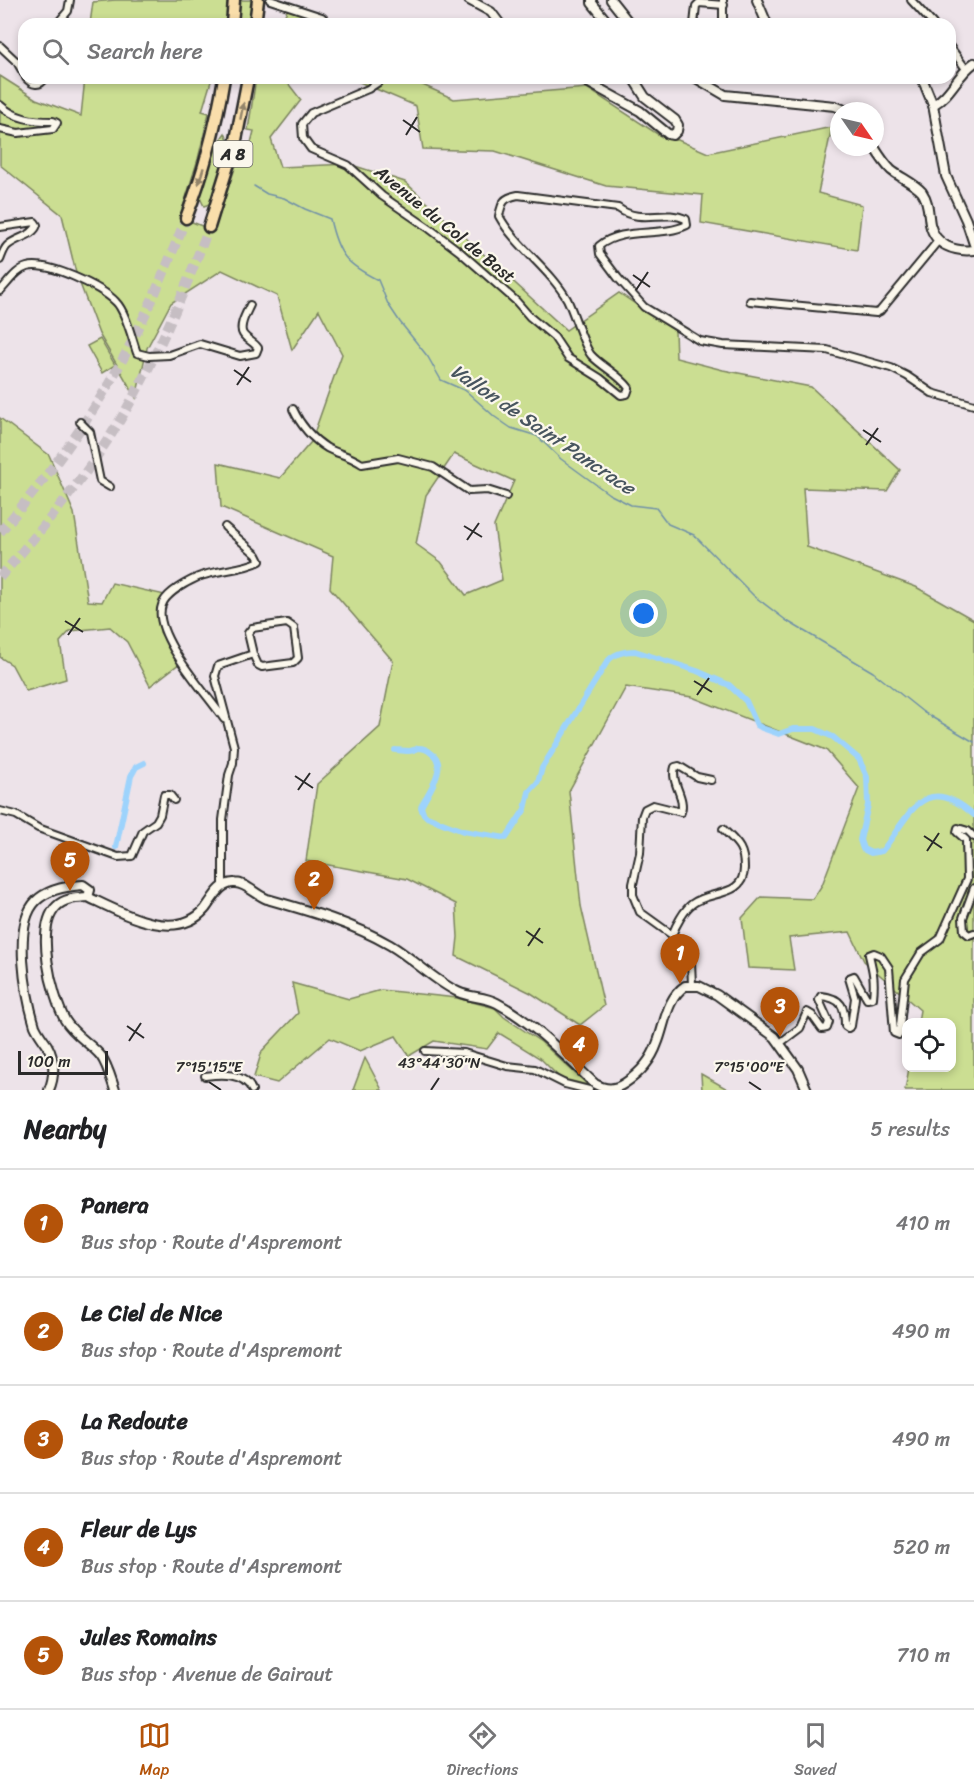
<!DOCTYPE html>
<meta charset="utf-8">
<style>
:root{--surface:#fff;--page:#f2f2f2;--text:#202124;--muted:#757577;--line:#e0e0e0;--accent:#b45309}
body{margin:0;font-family:Sriracha,sans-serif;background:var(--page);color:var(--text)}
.controls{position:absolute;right:18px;bottom:18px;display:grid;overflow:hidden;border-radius:12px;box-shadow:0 3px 9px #0003}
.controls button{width:54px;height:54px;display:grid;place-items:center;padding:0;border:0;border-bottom:2px solid var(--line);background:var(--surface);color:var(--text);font:30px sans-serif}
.compass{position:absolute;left:830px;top:102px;width:54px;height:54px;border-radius:50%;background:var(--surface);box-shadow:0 3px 9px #0003;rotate:124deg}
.scale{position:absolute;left:18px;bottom:15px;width:90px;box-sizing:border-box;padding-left:6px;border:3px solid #2b2b2b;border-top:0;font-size:16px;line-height:21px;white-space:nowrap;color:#2b2b2b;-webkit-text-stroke:4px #fbf7ec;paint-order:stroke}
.you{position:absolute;left:644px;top:614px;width:21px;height:21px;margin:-15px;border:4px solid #fff;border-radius:50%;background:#1a73e8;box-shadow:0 0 0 9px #1a73e833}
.badge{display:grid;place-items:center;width:39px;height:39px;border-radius:50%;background:var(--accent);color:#fff;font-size:20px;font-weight:700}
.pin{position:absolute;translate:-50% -50px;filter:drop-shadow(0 2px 3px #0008)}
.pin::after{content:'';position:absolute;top:32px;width:21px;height:18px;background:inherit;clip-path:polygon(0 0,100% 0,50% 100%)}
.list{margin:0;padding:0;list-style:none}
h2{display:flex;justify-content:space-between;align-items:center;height:78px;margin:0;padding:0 24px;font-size:26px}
h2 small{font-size:20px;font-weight:400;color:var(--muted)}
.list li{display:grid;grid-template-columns:39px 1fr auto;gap:18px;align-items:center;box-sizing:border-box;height:108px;padding:0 24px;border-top:2px solid var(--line)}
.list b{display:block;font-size:22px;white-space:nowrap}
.list p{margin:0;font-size:20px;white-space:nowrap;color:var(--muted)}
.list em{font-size:20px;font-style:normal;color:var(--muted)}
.icon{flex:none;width:33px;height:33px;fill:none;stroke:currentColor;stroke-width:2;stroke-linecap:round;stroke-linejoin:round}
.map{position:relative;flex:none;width:974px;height:1090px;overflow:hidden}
.search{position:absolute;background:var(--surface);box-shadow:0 3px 9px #0003;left:18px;right:18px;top:18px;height:66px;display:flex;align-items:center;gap:15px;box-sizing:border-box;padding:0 21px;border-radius:18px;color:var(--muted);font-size:22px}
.sheet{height:618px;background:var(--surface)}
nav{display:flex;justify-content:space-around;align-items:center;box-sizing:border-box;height:84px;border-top:2px solid var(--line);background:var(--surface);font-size:16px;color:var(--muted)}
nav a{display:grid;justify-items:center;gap:3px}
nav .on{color:var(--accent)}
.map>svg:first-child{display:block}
</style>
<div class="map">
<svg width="974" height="1090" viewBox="0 0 974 1090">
<rect width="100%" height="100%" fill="#ede3e9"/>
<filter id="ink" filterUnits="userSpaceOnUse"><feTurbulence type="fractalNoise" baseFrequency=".0167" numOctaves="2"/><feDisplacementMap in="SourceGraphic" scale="12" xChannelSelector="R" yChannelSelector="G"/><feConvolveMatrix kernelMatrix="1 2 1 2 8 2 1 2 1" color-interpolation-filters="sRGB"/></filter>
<g filter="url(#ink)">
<g fill="#cbde92" stroke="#7b845e" stroke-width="1.5" fill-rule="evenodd">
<path d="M115 0H228L226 24H90L93 2Z"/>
<path d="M239 0H252L250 24H236Z"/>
<path d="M288 9 320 19 326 24H280Z"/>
<path d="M0 76 36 99 81 116 85 78H212L202 111 209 113 198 159 180 217 214 231 238 159 242 160 245 150 249 151 254 131 248 130 256 78H284L301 100 271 139 280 167 349 164 405 182 566 330 619 293 675 331 676 358 723 370 811 387 900 470 887 491 803 488 807 547 916 587 974 620V1090H905L909 1068H952V1023L918 1022 920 1010 864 961 850 932 789 938 794 970 748 968 742 918 761 897 813 899 822 885 859 788 826 750 692 697 626 687 569 791 581 906 604 1006 580 1025 531 993 456 956 458 937 456 904 407 879 306 861 317 784 380 727 393 661 330 588 333 556 221 507 218 463 280 478 311 442 342 354 319 310 292 350 277 296 222 270 171 303 147 348 136 398 99 334 76 273 62 215 0 165ZM454 454 514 481 494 526 502 580 466 595 441 562 416 544 426 495Z"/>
<path d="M350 78H407L454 99 587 88 662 137 678 140 708 153 832 127 818 193 862 205 857 250 701 223 703 195 606 186 495 151 423 149 416 106Z"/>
<path d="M225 133 229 142 227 154 212 203 204 206 200 198 217 144Z"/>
<path d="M100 339 115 365 102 373 87 346Z"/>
<path d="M0 418 49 455 74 513 88 601 102 602 112 583 165 595 160 632 180 663 150 686 127 642 110 627 70 631 60 642 66 679 26 691 12 665 0 657Z"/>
<path d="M292 983 349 999 381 990 457 998 495 1008 504 1017 541 1042 588 1085 560 1078 541 1059 499 1033 487 1049 434 1041 409 1056 396 1036 360 1051 330 1038 277 1083 254 1077 262 1051 298 1013Z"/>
<path d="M365 1058 382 1090H353Z"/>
<path d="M701 1074 729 1090H702Z"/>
</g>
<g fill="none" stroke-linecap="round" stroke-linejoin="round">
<path stroke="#6f90a8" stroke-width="1.5" d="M254 186 267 194 284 198 305 209 330 219C338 255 346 264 378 280L388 304 400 322 428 357 441 380 466 391 495 417 511 428 537 436 561 459 609 494 631 505 656 508 668 524 694 535 754 596 787 621 873 672 923 712 974 742"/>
<g stroke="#9dd3fc" stroke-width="6">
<path d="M395 750C399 750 405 751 409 751 411 751 417 749 418 748 423 748 428 750 431 753 450 765 427 794 421 807L423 813 427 817 463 831 506 838 525 809 529 792 538 782 542 768 607 662C614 653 624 651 635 651L697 671 729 685 746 701 757 725 762 728 779 734 793 729H815L833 737 859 759 867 777 868 805 860 840 863 849 871 853 882 851C910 816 923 770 974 815"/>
<path d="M116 847 131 776 136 767 144 763"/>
</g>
<g stroke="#c6bec3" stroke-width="10" stroke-dasharray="10 5" stroke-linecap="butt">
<path d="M0 532C55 469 105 400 141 323 158 289 172 253 186 218"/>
<path d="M0 577C46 525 91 471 126 410 159 352 185 290 209 227"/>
</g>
<g stroke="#2b2b2b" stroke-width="10">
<g id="minor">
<path d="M270 0 322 17 329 24"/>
<path d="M723 0V24"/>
<path d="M911 0 933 24"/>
<path d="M57 24 68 11 70 0"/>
<path d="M694 24 696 6 699 3 724 5"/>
<path d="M0 46 17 62 24 74"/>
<path d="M950 47 966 69"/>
<path d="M26 78C32 85 40 87 45 78"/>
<path d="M381 78 380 81 368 89 311 113 302 124 303 138 311 149 348 165 382 196 430 229 459 251 516 301 530 317 554 337 568 358 600 378 621 395 627 394 629 388C619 374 602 367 591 355 583 345 574 313 567 299 549 268 516 247 499 216 502 202 503 198 518 195L618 208C641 225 663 209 686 219L687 225C660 238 623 226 599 246L600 254 618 278 644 307 700 341 723 345 827 350 891 368 907 376 932 393 974 405"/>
<path d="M0 105C15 119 33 121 53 121L57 123 53 129 18 133 0 129"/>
<path d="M0 227 35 222 37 225C33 237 16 237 7 246 4 249 2 255 0 260"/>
<path d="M0 291C8 283 16 270 27 267 48 261 102 287 116 302 126 312 132 339 137 353L149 356 169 355 200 344 240 356 256 353 258 348C254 342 247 340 243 334 238 326 247 312 250 305"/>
<path d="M750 301 876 313 880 311 938 241"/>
<path d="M293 409C301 426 311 438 327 448 338 454 349 455 362 464L398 458 433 467 469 491 487 490 506 496"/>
<path d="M80 422 90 432 100 481 110 487"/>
<path d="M224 719C208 695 151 634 162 605 166 593 187 582 198 577 217 569 241 571 260 561L257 555 225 527"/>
<path d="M0 811 16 815 38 828 118 857 132 856 143 831 156 822 160 815 164 795H170L174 800"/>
<path d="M223 886V820L229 775 233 763 234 747 215 676 218 666 253 654 258 665 262 667 293 663 298 658 294 628 287 623 252 628 248 633 253 654"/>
<path d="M974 888 963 918 964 931 969 935 974 933"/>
<path d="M672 935 640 912 633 895V884L640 853 642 817 645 809 653 805 681 812C686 797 670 783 675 767L679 766 697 777 711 780"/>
<path d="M692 985 691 962 672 935C676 925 684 910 692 904 710 890 744 898 744 868 744 847 737 843 723 829"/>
<path d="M780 1043 800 1028 807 1012 812 1015 822 1029 827 1028 829 1022 819 1000 821 996C842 998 845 1007 845 1026L848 1028 851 1026 855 998 849 978 854 976 867 999 873 998C875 980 873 971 869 955L874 953 881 956 889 968 894 1033 899 1035 905 979 921 953 940 939 967 879 966 840 957 832 958 828 968 831 974 837"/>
<path d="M425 1051 464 1053 507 1066 535 1069 565 1084 589 1090"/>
<path d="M205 1076C221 1074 244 1072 252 1090"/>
</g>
</g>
<g stroke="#2b2b2b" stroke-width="12">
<g id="tertiary">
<path d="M469 0 491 12 500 24"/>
<path d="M592 0V3L609 24"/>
<path d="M611 0 630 24"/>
<path d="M757 0 767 24"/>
<path d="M580 78 640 111 668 134 673 135 677 131 678 125 675 120 645 97 633 78"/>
<path d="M696 78 725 95 835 106 847 111"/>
<path d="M922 78 933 105 946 176 966 220 974 244"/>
<path d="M933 105C951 95 957 75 974 63"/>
<path d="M874 147C879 155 884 163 891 170 901 178 914 183 922 192 929 202 928 213 930 224 935 246 955 252 974 250"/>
<path d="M88 897C120 912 175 944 205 909 213 899 220 882 235 883 246 883 256 895 267 899 309 911 352 923 390 945 414 959 433 980 458 992 470 998 484 996 497 1003 534 1023 565 1056 595 1084 606 1090 615 1090 625 1083 640 1073 651 1061 657 1044 665 1025 666 999 685 986H699L717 995 775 1037 798 1069 807 1090"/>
<path d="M88 897C78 898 65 898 57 906 34 927 52 996 65 1020 74 1035 90 1043 101 1056 108 1066 111 1079 115 1090"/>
<path d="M49 1090C55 1076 55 1059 47 1045 43 1039 38 1033 35 1026 26 996 12 925 36 901 47 890 68 886 83 885L90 890 88 897"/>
</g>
</g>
<g stroke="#2b2b2b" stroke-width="15">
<g id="motorway">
<path d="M232 24 234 0"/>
<path d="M255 24 258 0"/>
<path d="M186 218C204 172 216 126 224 78"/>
<path d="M209 227 236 140 248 78"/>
</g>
</g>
<use href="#minor" stroke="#fbf7ec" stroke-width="6"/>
<use href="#tertiary" stroke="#fbf7ec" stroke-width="8"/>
<use href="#motorway" stroke="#f9deab" stroke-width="10"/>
</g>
<defs><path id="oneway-solid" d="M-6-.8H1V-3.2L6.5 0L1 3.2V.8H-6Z" transform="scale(1.5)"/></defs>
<g fill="#92846b">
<use href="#oneway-solid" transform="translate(242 111) rotate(-79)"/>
<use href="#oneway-solid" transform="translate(201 176) rotate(107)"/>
</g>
</g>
<path fill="none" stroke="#2b2b2b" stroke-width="2" d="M403 120 420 132M406 135 417 117M633 275 650 287M636 290 648 272M234 370 251 382M237 385 249 367M863 430 881 442M866 445 878 428M464 526 482 537M467 540 479 523M65 621 83 632M68 635 80 618M694 681 712 692M697 695 709 678M295 776 313 788M298 790 310 773M924 836 942 848M927 851 939 833M526 931 543 943M528 946 540 928M127 1026 144 1038M129 1041 141 1023M209 1082 221 1090M749 1082 761 1090M431 1090 439 1078"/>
<g text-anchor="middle" stroke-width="4.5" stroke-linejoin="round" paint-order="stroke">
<rect fill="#fbf7ec" stroke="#696865" stroke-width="1.5" x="213.5" y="141" width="39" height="26" rx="4.5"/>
<g font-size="16" font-weight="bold" fill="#2b2b2b">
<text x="233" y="160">A 8</text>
</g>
<g font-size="18" fill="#2b2b2b" stroke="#fbf7ec">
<text transform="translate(445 224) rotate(39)" y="6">Avenue du Col de Bast</text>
</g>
<g font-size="20" font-style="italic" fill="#48555f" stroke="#fbf7ec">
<text transform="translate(543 429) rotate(34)" y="7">Vallon de Saint Pancrace</text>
</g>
</g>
<g font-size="15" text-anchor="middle" fill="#2b2b2b" stroke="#fbf7ec" stroke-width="4.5" stroke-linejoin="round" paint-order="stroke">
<text x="439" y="1068">43°44'30"N</text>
<text x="209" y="1072">7°15'15"E</text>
<text x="749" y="1072">7°15'00"E</text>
</g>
</svg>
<div class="controls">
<button><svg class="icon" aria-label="locate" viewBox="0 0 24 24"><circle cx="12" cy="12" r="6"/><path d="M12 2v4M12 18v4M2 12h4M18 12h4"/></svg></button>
</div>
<svg class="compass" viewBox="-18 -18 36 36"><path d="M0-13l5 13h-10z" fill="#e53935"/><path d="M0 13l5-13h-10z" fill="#757577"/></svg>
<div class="scale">100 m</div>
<div class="you"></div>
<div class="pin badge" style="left:680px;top:984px">1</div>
<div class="pin badge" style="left:314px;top:910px">2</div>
<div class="pin badge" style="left:780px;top:1037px">3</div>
<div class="pin badge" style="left:579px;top:1075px">4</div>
<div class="pin badge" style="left:70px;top:891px">5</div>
<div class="search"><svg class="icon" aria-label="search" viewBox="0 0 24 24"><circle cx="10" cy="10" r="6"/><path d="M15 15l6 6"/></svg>Search here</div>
</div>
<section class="sheet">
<h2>Nearby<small>5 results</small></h2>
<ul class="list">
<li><span class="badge">1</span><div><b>Panera</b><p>Bus stop · Route d'Aspremont</p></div><em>410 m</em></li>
<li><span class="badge">2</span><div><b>Le Ciel de Nice</b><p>Bus stop · Route d'Aspremont</p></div><em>490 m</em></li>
<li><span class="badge">3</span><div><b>La Redoute</b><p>Bus stop · Route d'Aspremont</p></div><em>490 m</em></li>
<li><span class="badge">4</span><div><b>Fleur de Lys</b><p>Bus stop · Route d'Aspremont</p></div><em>520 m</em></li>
<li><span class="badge">5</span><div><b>Jules Romains</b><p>Bus stop · Avenue de Gairaut</p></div><em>710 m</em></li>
</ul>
</section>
<nav>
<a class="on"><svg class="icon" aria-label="map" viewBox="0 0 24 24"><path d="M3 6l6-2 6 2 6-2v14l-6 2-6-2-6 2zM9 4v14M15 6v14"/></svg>Map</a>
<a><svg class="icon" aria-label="directions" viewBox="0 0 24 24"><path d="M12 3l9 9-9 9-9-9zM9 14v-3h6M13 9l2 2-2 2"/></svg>Directions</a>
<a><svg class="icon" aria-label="saved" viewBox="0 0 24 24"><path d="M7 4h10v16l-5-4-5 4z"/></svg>Saved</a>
</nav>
